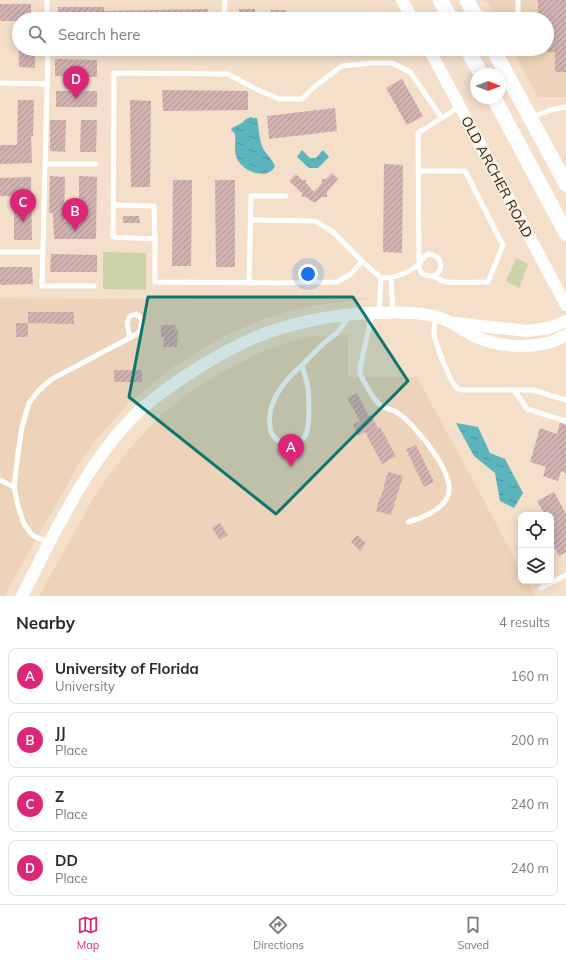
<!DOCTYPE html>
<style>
:root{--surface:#fff;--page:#f2f2f3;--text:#2b2b33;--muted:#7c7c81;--line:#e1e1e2;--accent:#db2777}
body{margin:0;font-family:Mulish,sans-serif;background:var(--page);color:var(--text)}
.controls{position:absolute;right:12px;bottom:12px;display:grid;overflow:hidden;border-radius:8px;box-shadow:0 2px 10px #0003}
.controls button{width:36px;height:36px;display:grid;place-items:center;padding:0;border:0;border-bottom:1px solid var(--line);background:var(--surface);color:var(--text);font:20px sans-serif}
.compass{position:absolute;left:470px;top:68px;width:36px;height:36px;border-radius:50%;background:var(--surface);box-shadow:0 2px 10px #0003;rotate:90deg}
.you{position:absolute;left:308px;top:274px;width:14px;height:14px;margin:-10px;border:3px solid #fff;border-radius:50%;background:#1a73e8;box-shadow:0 0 0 6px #1a73e833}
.badge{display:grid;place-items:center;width:26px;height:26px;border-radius:50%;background:var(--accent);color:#fff;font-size:13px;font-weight:700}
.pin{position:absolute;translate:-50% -33px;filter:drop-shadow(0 1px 2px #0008)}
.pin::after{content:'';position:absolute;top:21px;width:14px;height:12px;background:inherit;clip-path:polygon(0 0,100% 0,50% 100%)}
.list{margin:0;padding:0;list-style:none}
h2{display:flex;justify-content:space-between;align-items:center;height:52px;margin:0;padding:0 16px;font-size:17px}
h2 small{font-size:13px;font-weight:400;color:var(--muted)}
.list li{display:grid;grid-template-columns:26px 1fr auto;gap:12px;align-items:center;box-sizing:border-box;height:56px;margin:0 8px 8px;padding:0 8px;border:1px solid var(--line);border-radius:8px}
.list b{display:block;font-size:15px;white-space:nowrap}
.list p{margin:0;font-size:13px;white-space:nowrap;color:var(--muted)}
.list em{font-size:13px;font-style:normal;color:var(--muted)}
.icon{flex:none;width:22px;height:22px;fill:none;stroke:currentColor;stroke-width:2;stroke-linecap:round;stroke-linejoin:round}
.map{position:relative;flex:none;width:566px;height:596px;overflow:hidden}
.search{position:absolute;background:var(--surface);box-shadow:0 2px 10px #0003;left:12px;right:12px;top:12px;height:44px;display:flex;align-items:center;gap:10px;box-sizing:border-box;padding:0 14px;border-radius:22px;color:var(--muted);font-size:15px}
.sheet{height:308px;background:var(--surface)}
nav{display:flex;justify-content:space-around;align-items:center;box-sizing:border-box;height:56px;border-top:1px solid var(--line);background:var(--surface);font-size:11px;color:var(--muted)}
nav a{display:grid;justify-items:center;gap:2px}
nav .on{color:var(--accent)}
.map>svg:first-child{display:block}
</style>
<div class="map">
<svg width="566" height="596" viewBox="0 0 566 596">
<defs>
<pattern id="water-ripples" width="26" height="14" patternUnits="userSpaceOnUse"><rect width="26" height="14" fill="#5cb4bd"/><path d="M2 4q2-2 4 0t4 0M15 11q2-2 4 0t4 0" fill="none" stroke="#4c9299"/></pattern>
<pattern id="building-hatch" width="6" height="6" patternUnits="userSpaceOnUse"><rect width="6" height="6" fill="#d2b3b2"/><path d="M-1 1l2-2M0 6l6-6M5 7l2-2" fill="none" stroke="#ab9190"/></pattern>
</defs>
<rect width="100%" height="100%" fill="#f3dfca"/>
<g fill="#ecd3b9">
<path d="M486 0H566V97H538L512 49H547V19H496Z"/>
<path d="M0 298 98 299 375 298 317 305 289 311 264 319 224 336 170 369 129 403 98 437 80 462 4 596H0Z"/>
<path d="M351 334 348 339V377H417L521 570V581H527L535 596H39L93 499 105 481 127 452 160 416 182 398 217 375 264 351 300 339 314 336 329 337Z"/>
</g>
<g fill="#cbd4a8">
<path d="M103 252 146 253V290L103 289Z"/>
<path d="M516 258 528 264 519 288 506 281Z"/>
</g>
<g fill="url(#water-ripples)">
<path d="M251 117 253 118H257C259 127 259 143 264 150 268 156 272 159 275 166 274 168 273 170 271 171 262 178 245 171 239 162 233 154 236 144 235 134L231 130 232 128 242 123 246 119Z"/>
<path d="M302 150 310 158H316L323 150 329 157 318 168H309L297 157Z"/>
<path d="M456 423 478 427 490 453 505 459 523 493 514 508 500 501 495 473 474 456Z"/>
</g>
<g fill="url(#building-hatch)">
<path d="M538 0H566V72H555V52H547V19H538Z"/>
<path d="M0 4H31V19H19V21H0Z"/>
<path d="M58 7H104V11L208 9V19H58Z"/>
<rect x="239" y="9" width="16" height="10"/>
<rect x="271" y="10" width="15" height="9"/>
<path d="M19 49H35V68L19 67Z"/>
<path d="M55 59 97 60V77L55 76Z"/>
<path d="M402 79 423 116 407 125 386 88Z"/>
<path d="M162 90 248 91V110L163 111Z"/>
<rect x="56" y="91" width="41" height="16"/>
<path d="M18 100H34L33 136H31L32 163 0 164V145H17Z"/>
<path d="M130 100 151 101 150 187H131Z"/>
<path d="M335 108 337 131 269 139 267 116Z"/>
<path d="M50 120H66L65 152 50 151Z"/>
<path d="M81 120H97L96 152H80Z"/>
<path d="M384 164 403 165 402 253 383 252Z"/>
<path d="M332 173 338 179 327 192V197H322L316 202H312L306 197H302V193L289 181 296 174 302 180H306V183L314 192 322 183V179H326Z"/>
<path d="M50 176 65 177 64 222H79V176L97 177 96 239H54L53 213H49Z"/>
<path d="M31 177 32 240H14V196H0V178Z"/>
<path d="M173 180H192L191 266H172Z"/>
<path d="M215 180H235V267H216Z"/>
<path d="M123 216H139L140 223H123Z"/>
<path d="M51 254 97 255V272H50Z"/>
<path d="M0 267H32L33 284 0 285Z"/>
<path d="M28 312H74V324L28 323Z"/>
<rect x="16" y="323" width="12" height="14"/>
<path d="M161 325H176L175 330H178L177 347H163L164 337H161Z"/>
<rect x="114" y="370" width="28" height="12"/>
<path d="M357 393 369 416 371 415 378 428 380 427 396 456 382 464 365 432 358 436 353 425 360 421 347 398Z"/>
<path d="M560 423 566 425V473L561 471 558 481 543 476 546 467 530 462 540 428 557 434Z"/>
<path d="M416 445 434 482 424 487 406 449Z"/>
<path d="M388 472 403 476 391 515 376 511 380 497H381Z"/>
<path d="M554 492 566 514V552L559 556 554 547 551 549V515H545L537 501Z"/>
<path d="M220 523 228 535 220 540 212 528Z"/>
<path d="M357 535 366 543 360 551 351 542Z"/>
</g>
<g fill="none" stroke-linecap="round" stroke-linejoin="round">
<g stroke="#fff" stroke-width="5">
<path d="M47 0V19"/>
<path d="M518 0V19"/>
<path d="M372 14V19"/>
<path d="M224 19 225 0"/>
<path d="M48 49 42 286H94"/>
<path d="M0 83 47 84"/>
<path d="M531 117 551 110 566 107"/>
<path d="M442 118 460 106"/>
<path d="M45 164H96"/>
<path d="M418 171H465L503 245 488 282C474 282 460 283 447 282 441 282 438 277 433 276 424 276 419 274 419 264L418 133 442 118 410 72 392 63H371L342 66 314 87 302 99H279L254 88 228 74 114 73 113 237 155 239V282L275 283 337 282 351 274 362 261 381 278C393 278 408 274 418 265 422 261 422 256 429 254 442 256 445 269 434 276"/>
<path d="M113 205 154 206 155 239"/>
<path d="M251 220 315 221 333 232 362 261"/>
<path d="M0 252H43"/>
<path d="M391 278 393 312"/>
<path d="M249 283 251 196H286"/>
<path d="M379 313 381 278"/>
<path d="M372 314 360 368V374C365 383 370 394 377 402 381 409 392 408 398 413 415 425 463 480 445 501 436 513 421 518 408 522"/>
<path d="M435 317C435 322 434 328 434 333 435 343 450 382 457 388 459 390 461 390 463 390H533L566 400"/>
<path d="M302 365C284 381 266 402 270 428 273 445 298 452 306 434 310 425 309 399 308 388 307 381 304 373 302 365L324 343 337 333 350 316"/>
<path d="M514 390 527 409 566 421"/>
<path d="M0 480 14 487"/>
<path d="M49 543 32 535 24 524 18 506 14 487 18 453 22 427 29 403 39 390 52 379 139 333 141 328 142 319 136 314 130 316 127 322 130 338"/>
<path d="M541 588 566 575"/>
</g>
<g stroke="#fff" stroke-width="12">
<path d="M402 0 413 19"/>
<path d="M429 49 566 305"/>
<path d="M455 323 527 331 549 328 566 321"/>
<path d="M22 596C55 532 86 463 138 412 153 398 171 386 187 375 205 363 222 353 241 344 281 324 332 314 376 313 395 312 416 312 434 316 451 320 460 329 474 336 496 346 524 349 547 343 554 342 560 338 566 335"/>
</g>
<g stroke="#fff" stroke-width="15">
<path d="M440 0 451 19"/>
<path d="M467 0 477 19"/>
<path d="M467 49 481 74"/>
<path d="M493 49 566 184"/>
<path d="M494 98 566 233"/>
</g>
</g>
<path fill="#0f766e" fill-opacity="0.2" stroke="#0f766e" stroke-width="3" stroke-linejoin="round" d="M148 297H353L408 381 276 514 129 397Z"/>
<g text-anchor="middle" stroke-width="3" stroke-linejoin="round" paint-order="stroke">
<g font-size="14" fill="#2d261e" stroke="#fdeddc">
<text transform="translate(497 177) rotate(62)" y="5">OLD ARCHER ROAD</text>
</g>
</g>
</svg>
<div class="controls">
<button><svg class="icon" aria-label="locate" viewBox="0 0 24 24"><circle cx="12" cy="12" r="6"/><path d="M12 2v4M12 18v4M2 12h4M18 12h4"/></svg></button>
<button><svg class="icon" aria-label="layers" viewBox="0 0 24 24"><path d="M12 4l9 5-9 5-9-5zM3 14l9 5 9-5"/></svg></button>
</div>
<svg class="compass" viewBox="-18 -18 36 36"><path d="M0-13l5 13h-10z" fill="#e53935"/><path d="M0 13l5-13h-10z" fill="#7c7c81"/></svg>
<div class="you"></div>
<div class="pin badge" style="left:291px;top:467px">A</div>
<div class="pin badge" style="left:75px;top:231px">B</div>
<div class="pin badge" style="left:23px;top:222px">C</div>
<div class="pin badge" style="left:76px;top:99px">D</div>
<div class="search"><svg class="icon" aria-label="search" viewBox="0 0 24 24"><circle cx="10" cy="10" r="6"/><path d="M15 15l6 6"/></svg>Search here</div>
</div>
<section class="sheet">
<h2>Nearby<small>4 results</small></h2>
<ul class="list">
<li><span class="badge">A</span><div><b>University of Florida</b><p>University</p></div><em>160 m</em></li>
<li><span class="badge">B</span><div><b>JJ</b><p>Place</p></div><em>200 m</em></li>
<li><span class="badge">C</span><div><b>Z</b><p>Place</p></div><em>240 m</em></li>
<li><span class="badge">D</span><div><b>DD</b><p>Place</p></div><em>240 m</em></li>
</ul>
</section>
<nav>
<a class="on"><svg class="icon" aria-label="map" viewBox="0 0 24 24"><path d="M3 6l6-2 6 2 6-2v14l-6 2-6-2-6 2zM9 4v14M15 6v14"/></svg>Map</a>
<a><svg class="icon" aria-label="directions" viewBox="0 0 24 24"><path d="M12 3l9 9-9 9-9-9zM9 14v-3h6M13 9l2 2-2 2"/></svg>Directions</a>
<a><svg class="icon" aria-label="saved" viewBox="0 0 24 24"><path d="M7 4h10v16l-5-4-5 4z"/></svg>Saved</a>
</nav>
